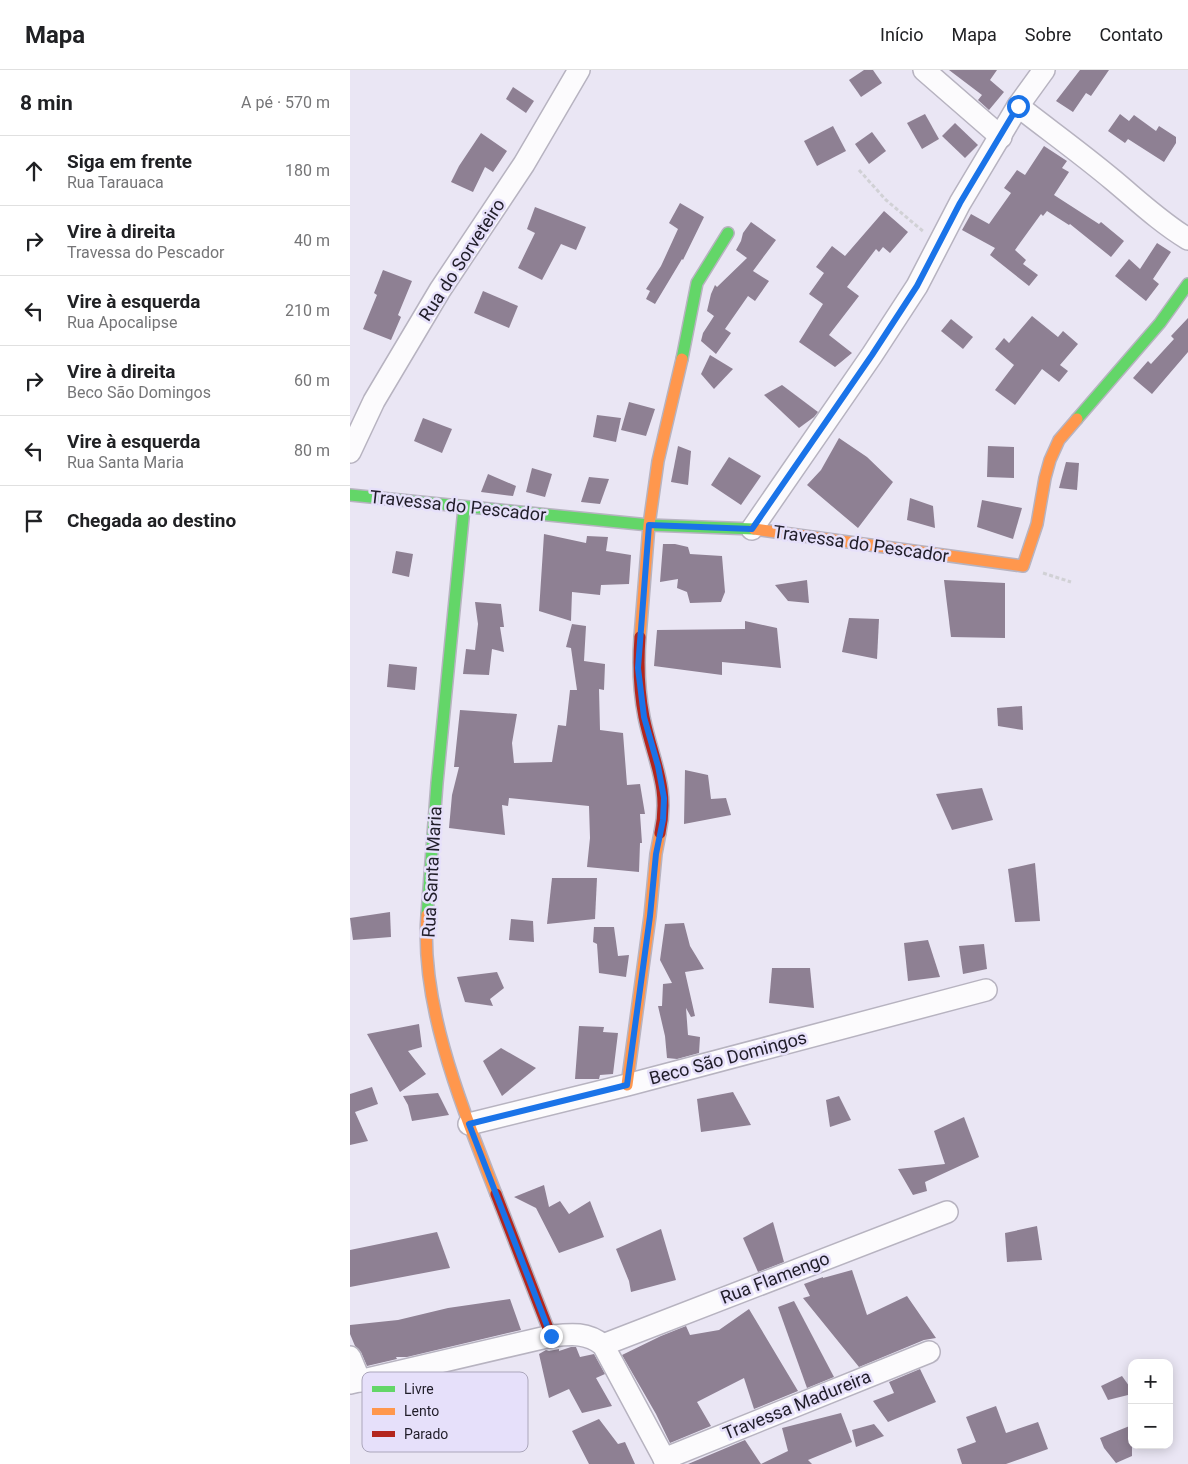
<!DOCTYPE html>
<html lang="pt">
<meta charset="utf-8">
<style>
:root{--surface:#fff;--page:#f6f6f6;--text:#202124;--muted:#757577;--line:#e0e0e0}
body{margin:0;font-family:Roboto,sans-serif;background:var(--page);color:var(--text)}
.controls{position:absolute;right:15px;bottom:15px;display:grid;overflow:hidden;border-radius:10px;box-shadow:0 2px 12px #0003}
.controls button{width:45px;height:45px;display:grid;place-items:center;padding:0;border:0;border-bottom:1px solid var(--line);background:var(--surface);color:var(--text);font:25px sans-serif}
.stop{position:absolute;width:15px;height:15px;margin:-11px;border:4px solid #1a73e8;border-radius:50%;background:#fff}
.stop.end{background:#1a73e8;border-color:#fff;box-shadow:0 1px 5px #0008}
.list{margin:0;padding:0;list-style:none}
h2{display:flex;justify-content:space-between;align-items:center;height:65px;margin:0;padding:0 20px;font-size:21px}
h2 small{font-size:16px;font-weight:400;color:var(--muted)}
.list li{display:grid;grid-template-columns:32px 1fr auto;gap:15px;align-items:center;box-sizing:border-box;height:70px;padding:0 20px;border-top:1px solid var(--line)}
.list b{display:block;font-size:19px;white-space:nowrap}
.list p{margin:0;font-size:16px;white-space:nowrap;color:var(--muted)}
.list em{font-size:16px;font-style:normal;color:var(--muted)}
.icon{flex:none;width:28px;height:28px;fill:none;stroke:currentColor;stroke-width:2;stroke-linecap:round;stroke-linejoin:round}
.map{position:relative;flex:none;width:838px;height:1394px;overflow:hidden}
header{display:flex;align-items:center;gap:30px;box-sizing:border-box;height:70px;padding:0 25px;background:var(--surface);border-bottom:1px solid var(--line)}
header strong{font-size:24px}
nav{display:flex;gap:28px;margin-inline-start:auto;font-size:18px}
main{display:flex}
aside{flex:1;background:var(--surface)}
.map>svg:first-child{display:block}
</style>
<header>
<strong>Mapa</strong>
<nav><a>Início</a><a>Mapa</a><a>Sobre</a><a>Contato</a></nav>
</header>
<main>
<aside>
<h2>8 min<small>A pé · 570 m</small></h2>
<ul class="list">
<li><svg class="icon" aria-label="ahead" viewBox="0 0 24 24"><path d="M12 20V5M6 11l6-6 6 6"/></svg><div><b>Siga em frente</b><p>Rua Tarauaca</p></div><em>180 m</em></li>
<li><svg class="icon" aria-label="right" viewBox="0 0 24 24"><path d="M7 20v-9h11M14 6l5 5-5 5"/></svg><div><b>Vire à direita</b><p>Travessa do Pescador</p></div><em>40 m</em></li>
<li><svg class="icon" aria-label="left" viewBox="0 0 24 24"><path d="M17 20v-9H6M10 6l-5 5 5 5"/></svg><div><b>Vire à esquerda</b><p>Rua Apocalipse</p></div><em>210 m</em></li>
<li><svg class="icon" aria-label="right" viewBox="0 0 24 24"><path d="M7 20v-9h11M14 6l5 5-5 5"/></svg><div><b>Vire à direita</b><p>Beco São Domingos</p></div><em>60 m</em></li>
<li><svg class="icon" aria-label="left" viewBox="0 0 24 24"><path d="M17 20v-9H6M10 6l-5 5 5 5"/></svg><div><b>Vire à esquerda</b><p>Rua Santa Maria</p></div><em>80 m</em></li>
<li><svg class="icon" aria-label="arrive" viewBox="0 0 24 24"><path d="M6 21V4h12l-3 4 3 4H6"/></svg><div><b>Chegada ao destino</b></div></li>
</ul>
</aside>
<div class="map">
<svg width="838" height="1394" viewBox="0 0 838 1394">
<rect width="100%" height="100%" fill="#eae6f4"/>
<g fill="#8e8093">
<path d="M514 0H523L532 13 511 27 499 10Z"/>
<path d="M599 0H647L640 10 654 22 639 40 628 30 632 25Z"/>
<path d="M730 0H759L741 26 736 23 723 42 706 31Z"/>
<path d="M163 17 184 31 176 43 156 29Z"/>
<path d="M575 44 589 69 572 79 557 53Z"/>
<path d="M770 44 779 51 784 45 806 61 809 56 826 67V73L814 92 778 69 775 73 758 61Z"/>
<path d="M605 53 628 75 615 88 592 66Z"/>
<path d="M483 56 496 81 467 96 454 71Z"/>
<path d="M522 62 536 81 519 94 505 74Z"/>
<path d="M131 63 157 81 143 102 135 97 123 122 101 112 109 96Z"/>
<path d="M694 76 717 91 712 98 719 102 704 125 749 154 751 152 774 171 761 187 720 154 719 155 697 141 693 146 691 144 665 180 676 190 673 194 688 205 679 216 640 185 645 178 612 160 621 144 639 154 661 123 654 118 667 100 675 105Z"/>
<path d="M330 133 354 147 333 190 332 189 305 234 296 229 300 221 296 219 311 196 328 159 319 153Z"/>
<path d="M185 137 236 157 226 180 211 174 192 210 168 198 185 163 177 159Z"/>
<path d="M534 141 558 162 540 183 533 177 529 182 526 179 497 217 509 226 479 265 502 283 485 297 449 272 473 234 459 224 474 203 466 197 482 176 495 186Z"/>
<path d="M401 152 426 170 403 201 419 211 405 231 398 226 375 259 381 263 366 284 351 271 353 263 364 246 357 241 361 224 365 215 367 217 397 188 386 180 391 171 393 163Z"/>
<path d="M807 173 821 182 803 209 809 214 796 231 765 206 779 189 790 199Z"/>
<path d="M33 200 62 211 48 245 51 247 41 270 13 259 27 225 24 223Z"/>
<path d="M133 221 168 236 159 258 124 243Z"/>
<path d="M682 246 708 267 713 261 728 274 710 295 718 301 709 312 692 299 665 335 645 320 664 295 645 279 654 268 659 273Z"/>
<path d="M838 248V282L802 324 783 308 798 291 801 294 824 269 821 266Z"/>
<path d="M601 249 623 267 613 279 591 261Z"/>
<path d="M360 285 383 299 364 319 351 304Z"/>
<path d="M432 315 468 342 464 347 449 358 414 325Z"/>
<path d="M279 332 305 339 296 366 271 360Z"/>
<path d="M247 345 271 348 266 372 243 367Z"/>
<path d="M73 348 102 359 92 383 64 371Z"/>
<path d="M489 368 517 387 543 412 508 458 457 415 471 400Z"/>
<path d="M328 376 341 381 338 415 321 412Z"/>
<path d="M638 376 664 377V408L637 407Z"/>
<path d="M379 387 411 406 391 435 361 415Z"/>
<path d="M716 392 729 393 727 420 709 418Z"/>
<path d="M182 398 202 404 195 427 176 422Z"/>
<path d="M138 404 166 416 163 426 131 422Z"/>
<path d="M239 407 259 409 250 434 231 432Z"/>
<path d="M560 428 583 436 585 458 557 450Z"/>
<path d="M632 430 672 438 663 469 627 457Z"/>
<path d="M194 464 236 473 237 466 258 467 256 481 281 485 279 514 251 515 250 525 222 522 221 551 189 541Z"/>
<path d="M313 474H325L338 477 340 484 372 486 375 522 371 532 340 533 337 522 327 518 328 509 310 512Z"/>
<path d="M46 481 63 484 59 507 42 503Z"/>
<path d="M457 510 459 533 438 531 425 515Z"/>
<path d="M594 510 655 513V568L601 567Z"/>
<path d="M125 532 151 534 154 557H150L154 582 142 579 139 605 113 604 116 579 125 580 128 554Z"/>
<path d="M499 548 529 549 527 589 492 582Z"/>
<path d="M395 551 427 558 431 598 372 592V605L304 596 307 560 395 559Z"/>
<path d="M222 554 236 556 234 591 255 594 254 620 249 619 250 660 273 663 277 715 290 714 295 744H290L292 773H290L289 802 237 797 240 768 239 736 159 728 158 736 152 735 155 765 99 758 102 725 109 697H104L110 640 167 644 162 673 164 693 202 692 208 655 216 656 220 620H227L221 578 216 577Z"/>
<path d="M39 594 67 597 65 620 37 617Z"/>
<path d="M672 636 673 660 648 656 647 638Z"/>
<path d="M335 700 358 705 361 729 376 728 381 745 334 754Z"/>
<path d="M632 718 643 750 602 760 586 724Z"/>
<path d="M685 793 690 851 665 852 658 799Z"/>
<path d="M202 808H247L245 849 197 854Z"/>
<path d="M40 842 41 867 3 870 0 848Z"/>
<path d="M161 849 183 851 184 872 159 870Z"/>
<path d="M334 853 340 876 354 899 335 902 345 946 341 947 336 938 338 965 350 967 349 983 327 989 317 988 315 966 308 936H312L313 914 322 913 310 890 315 854Z"/>
<path d="M244 857H264L268 886 279 885 276 907 249 903 247 874 243 872Z"/>
<path d="M578 870 590 907 558 911 554 873Z"/>
<path d="M634 874 637 899 613 904 609 876Z"/>
<path d="M422 898H460L464 938 419 933Z"/>
<path d="M147 902 154 918 140 929 143 936 115 932 107 907Z"/>
<path d="M69 954 72 977 58 981 76 1004 50 1022 17 964Z"/>
<path d="M229 956 254 957 253 962 268 963 263 1004 250 1005 249 1009H225Z"/>
<path d="M151 978 186 998 152 1026 133 991Z"/>
<path d="M22 1017 28 1034 5 1042 18 1071 0 1075V1024Z"/>
<path d="M383 1022 401 1055 351 1062 347 1029Z"/>
<path d="M88 1023 99 1045 62 1051 58 1035 53 1026Z"/>
<path d="M489 1026 501 1050 480 1057 476 1030Z"/>
<path d="M614 1047 629 1087 575 1112 577 1121 563 1125 548 1099 595 1094 584 1061Z"/>
<path d="M194 1115 199 1137 210 1131 219 1144 240 1131 254 1167 209 1183 186 1138 164 1127Z"/>
<path d="M423 1152 434 1192 408 1202 393 1168Z"/>
<path d="M687 1156 692 1190 657 1192 655 1163Z"/>
<path d="M311 1159 326 1210 281 1222 279 1211 266 1179Z"/>
<path d="M87 1162 100 1198 0 1217V1180Z"/>
<path d="M502 1200 517 1245 557 1226 586 1268 574 1270 509 1297 453 1228 460 1226 454 1214 473 1207V1208Z"/>
<path d="M160 1229 171 1260 57 1287H46L47 1289 17 1296 11 1282 5 1276 0 1264V1255L48 1250 98 1238Z"/>
<path d="M444 1231 484 1307 457 1318 428 1237Z"/>
<path d="M399 1239 448 1321 404 1339 394 1308 347 1332 361 1356 320 1373 306 1344 272 1285 311 1266 336 1256 340 1265 369 1260Z"/>
<path d="M221 1277H226L230 1287 244 1284 255 1304 246 1308 262 1336 232 1343 219 1319 199 1328 189 1284 196 1280 199 1281 209 1279V1281Z"/>
<path d="M570 1299 586 1332 538 1352 523 1331 544 1323 539 1312Z"/>
<path d="M772 1306 782 1320V1324L758 1330 751 1316Z"/>
<path d="M646 1336 656 1363 688 1352 698 1379 656 1394H612L607 1379 626 1372 616 1347Z"/>
<path d="M491 1343 502 1372 458 1390 462 1394H338L395 1370 411 1394 438 1381 432 1358Z"/>
<path d="M249 1349 268 1374 275 1372 285 1394H239L222 1361Z"/>
<path d="M524 1354 534 1366 506 1377 502 1360Z"/>
<path d="M782 1355V1386L766 1393 754 1378 750 1368Z"/>
</g>
<g fill="none" stroke-linecap="round" stroke-linejoin="round">
<g stroke="#b7b3c0" stroke-width="24">
<g id="street">
<path d="M574 0 651 67"/>
<path d="M668 36C700 61 732 84 763 110 787 130 810 152 838 169"/>
<path d="M0 382 24 331 90 220 174 94 229 0"/>
<path d="M402 459 522 285 567 216 610 133 668 36 694 0"/>
<path d="M119 1054 277 1015 636 920"/>
<path d="M253 1275 597 1142"/>
<path d="M0 1287 10 1311"/>
<path d="M0 1313 201 1266C221 1264 237 1262 253 1275L317 1394"/>
<path d="M314 1389 579 1282"/>
</g>
</g>
<g stroke="#b7b3c0" stroke-width="14">
<g id="fast">
<path d="M332 289 347 213 378 163"/>
<path d="M727 349 810 253 838 214"/>
<path d="M0 425 299 455 404 459"/>
<path d="M77 845 87 713 114 438"/>
</g>
</g>
<g stroke="#b7b3c0" stroke-width="14">
<g id="slow">
<path d="M404 459 673 496 687 454 695 408 700 390 709 370 727 349"/>
<path d="M290 567 299 455 308 391 332 289"/>
<path d="M77 845C70 937 113 1039 146 1124"/>
<path d="M277 1015 300 846 306 784 310 763"/>
</g>
</g>
<g stroke="#b7b3c0" stroke-width="14">
<g id="jam">
<path d="M290 567C288 594 289 621 294 647 303 691 320 717 310 763"/>
<path d="M146 1124 201 1266"/>
</g>
</g>
<g stroke="#d1d1d5" stroke-width="3" stroke-dasharray="4 2.5" stroke-linecap="butt">
<path d="M509 100 536 130 574 162"/>
<path d="M693 503 721 512"/>
</g>
<use href="#street" stroke="#fcfbfd" stroke-width="21"/>
<use href="#fast" stroke="#63d668" stroke-width="11"/>
<use href="#slow" stroke="#ff974d" stroke-width="11"/>
<use href="#jam" stroke="#b3261e" stroke-width="11"/>
</g>
<g fill="none" stroke-linecap="round" stroke-linejoin="round">
<path stroke="#1a73e8" stroke-width="6" d="M201 1266 119 1054 277 1015 300 846 306 784 313 750 314 728 308 696 294 647 288 598 299 455 402 459 522 285 567 216 610 133 668 36"/>
</g>
<g text-anchor="middle" stroke-width="5" stroke-linejoin="round" paint-order="stroke">
<g font-size="18" fill="#201d29" stroke="#e6e0fa">
<text transform="translate(112 190) rotate(-57)" y="6">Rua do Sorveteiro</text>
<text transform="translate(108 436) rotate(6)" y="6">Travessa do Pescador</text>
<text transform="translate(511 474) rotate(8)" y="6">Travessa do Pescador</text>
<text transform="translate(82 802) rotate(-87)" y="6">Rua Santa Maria</text>
<text transform="translate(378 988) rotate(-15)" y="6">Beco São Domingos</text>
<text transform="translate(425 1208) rotate(-21)" y="6">Rua Flamengo</text>
<text transform="translate(447 1335) rotate(-22)" y="6">Travessa Madureira</text>
</g>
</g>
<rect x="12" y="1302" width="166" height="80" rx="8" fill="#e6e0fa" stroke="#aba6bb" stroke-width="1"/>
<rect x="22" y="1316" width="23" height="6" fill="#63d668"/>
<rect x="22" y="1338" width="23" height="7" fill="#ff974d"/>
<rect x="22" y="1361" width="23" height="6" fill="#b3261e"/>
<g font-size="14" fill="#201d29">
<text x="54" y="1324">Livre</text>
<text x="54" y="1346">Lento</text>
<text x="54" y="1369">Parado</text>
</g>
</svg>
<div class="controls">
<button>+</button>
<button>−</button>
</div>
<div class="stop" style="left:668px;top:36px"></div>
<div class="stop end" style="left:201px;top:1266px"></div>
</div>
</main>
